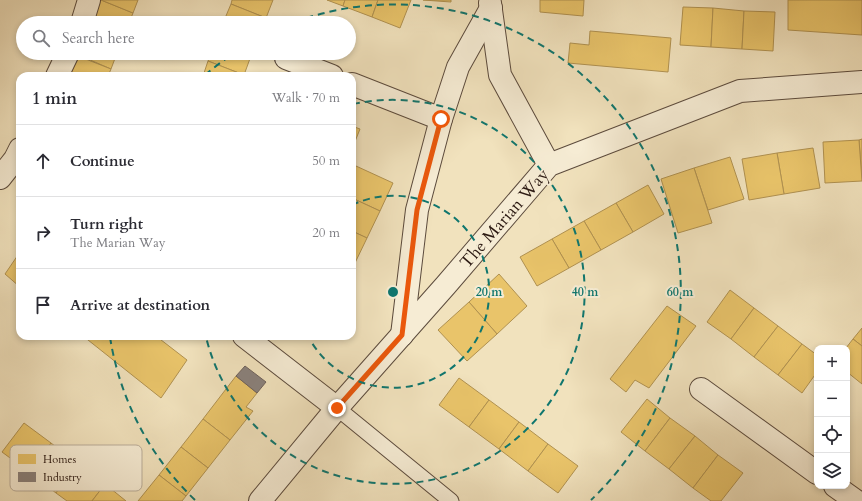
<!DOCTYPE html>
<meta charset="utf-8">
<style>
:root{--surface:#fff;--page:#f2f2f3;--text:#2b2b33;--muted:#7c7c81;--line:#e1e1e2}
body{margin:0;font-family:Cardo,serif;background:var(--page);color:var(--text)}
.controls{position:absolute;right:12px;bottom:12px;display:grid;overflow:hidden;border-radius:8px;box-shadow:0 2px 6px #0003}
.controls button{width:36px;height:36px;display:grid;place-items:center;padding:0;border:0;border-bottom:1px solid var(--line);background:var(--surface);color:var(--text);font:20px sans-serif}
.stop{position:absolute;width:12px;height:12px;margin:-9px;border:3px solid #ea580c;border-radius:50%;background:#fff}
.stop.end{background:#ea580c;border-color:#fff;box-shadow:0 1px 4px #0008}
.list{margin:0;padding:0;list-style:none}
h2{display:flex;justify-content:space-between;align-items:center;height:52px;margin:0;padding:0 16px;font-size:17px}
h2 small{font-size:13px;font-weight:400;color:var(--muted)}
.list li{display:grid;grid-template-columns:26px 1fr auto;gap:12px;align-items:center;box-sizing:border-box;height:72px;padding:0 16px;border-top:1px solid var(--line)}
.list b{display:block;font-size:15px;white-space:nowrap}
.list p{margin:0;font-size:13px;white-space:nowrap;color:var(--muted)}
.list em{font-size:13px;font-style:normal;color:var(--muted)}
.icon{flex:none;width:22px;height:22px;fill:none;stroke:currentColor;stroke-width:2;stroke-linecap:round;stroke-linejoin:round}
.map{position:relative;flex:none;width:862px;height:501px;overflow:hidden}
.search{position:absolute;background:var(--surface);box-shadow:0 2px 6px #0003;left:16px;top:16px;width:340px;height:44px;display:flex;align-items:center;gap:10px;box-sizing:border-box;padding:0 14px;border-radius:22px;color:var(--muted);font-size:15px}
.panel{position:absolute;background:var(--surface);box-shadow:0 2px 6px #0003;left:16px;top:72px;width:340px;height:268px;border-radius:12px}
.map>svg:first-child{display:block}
</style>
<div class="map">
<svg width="862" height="501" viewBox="0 0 862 501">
<rect width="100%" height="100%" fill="#f1e2bd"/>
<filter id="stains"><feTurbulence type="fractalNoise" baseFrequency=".005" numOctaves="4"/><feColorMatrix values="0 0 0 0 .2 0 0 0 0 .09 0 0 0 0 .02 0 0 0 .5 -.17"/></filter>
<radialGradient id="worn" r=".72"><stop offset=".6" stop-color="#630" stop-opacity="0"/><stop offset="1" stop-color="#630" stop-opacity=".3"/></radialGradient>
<g fill="#e9c46a" stroke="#b09150">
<path d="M94 0H101L133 13 129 23H85Z"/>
<path d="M101 0H138L133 13Z"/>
<path d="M232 0H273L266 18 231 4Z"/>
<path d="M327 0H345L343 6Z"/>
<path d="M345 0H378L372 17 343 6Z"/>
<path d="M378 0H411L400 28 372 17Z"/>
<path d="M423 0H451V2Z"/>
<path d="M540 0H584L583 16 540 12Z"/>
<path d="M788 0H862V35L788 30Z"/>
<path d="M231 4 266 18 264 23H223Z"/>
<path d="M683 7 713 8 711 47 680 45Z"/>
<path d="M713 8 744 11 742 49 711 47Z"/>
<path d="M744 11 775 12 773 51 742 49Z"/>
<path d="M590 31 671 38 668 72 568 63 570 43 589 45Z"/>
<path d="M74 53H117L111 69Z"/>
<path d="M212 53H252L244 75 208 61Z"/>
<path d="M73 54 111 69 108 76H64Z"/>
<path d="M208 61 244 75 243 76H203Z"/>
<path d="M352 126 360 129 352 149Z"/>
<path d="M862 139V181L859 140Z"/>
<path d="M859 140 862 181 825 183 823 142Z"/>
<path d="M813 148 820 188 784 194 777 153Z"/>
<path d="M777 153 784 194 749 200 742 159Z"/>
<path d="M730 157 744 199 708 210 694 168Z"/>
<path d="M356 166 393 183 380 211 352 198V175Z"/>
<path d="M694 168 712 223 678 233 661 179Z"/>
<path d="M648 185 664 214 633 232 616 203Z"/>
<path d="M352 198 380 211 367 238 352 231Z"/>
<path d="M616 203 633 232 601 250 584 221Z"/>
<path d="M584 221 601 250 569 268 552 239Z"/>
<path d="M352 231 367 238 354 265 352 264Z"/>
<path d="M552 239 569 268 537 286 520 257Z"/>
<path d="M20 252V287L5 274Z"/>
<path d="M499 274 527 306 497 334 469 302Z"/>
<path d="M730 290 754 308 731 339 707 322Z"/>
<path d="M469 302 497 334 467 361 438 330Z"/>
<path d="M667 306 696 326 649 388 635 380 626 392 610 379Z"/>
<path d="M754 308 778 326 754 357 731 339Z"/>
<path d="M778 326 802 344 778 375 754 357Z"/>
<path d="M862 328V346L853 339Z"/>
<path d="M83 336H156L187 360 161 398Z"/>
<path d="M853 339 862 346V384L847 372 846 348Z"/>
<path d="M802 344 817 355V372L802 393 778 375Z"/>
<path d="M236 376 257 393 246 407 253 411 230 440 203 419Z"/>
<path d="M459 378 489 400 469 427 439 405Z"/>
<path d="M647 399 670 418 645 451 621 432Z"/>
<path d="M489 400 519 422 499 449 469 427Z"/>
<path d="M670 418 695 436 669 469 645 451Z"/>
<path d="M203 419 230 440 208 468 181 447Z"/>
<path d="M519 422 548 444 528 471 499 449Z"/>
<path d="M24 423 51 443 29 472 2 452Z"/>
<path d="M695 436 718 455 693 488 669 469Z"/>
<path d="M51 443 78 464 56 493 29 472Z"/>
<path d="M548 444 578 466 558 493 528 471Z"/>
<path d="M181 447 208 468 186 496 159 475Z"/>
<path d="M718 455 743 473 721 501H711L693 488Z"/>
<path d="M78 464 105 484 92 501H67L56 493Z"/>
<path d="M159 475 186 496 182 501H138Z"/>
<path d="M105 484 126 501H92Z"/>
</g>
<path fill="#8a817c" stroke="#6e625c" d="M245 366 266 382 257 393 236 376Z"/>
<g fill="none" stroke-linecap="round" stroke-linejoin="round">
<g stroke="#5c4b3d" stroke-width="17">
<path id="service" d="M337 408 451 501"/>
</g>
<g stroke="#5c4b3d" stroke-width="24">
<g id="minor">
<path d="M490 3 500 75 549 165"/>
<path d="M82 23 89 0"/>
<path d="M286 58 332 76"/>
<path d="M57 76 68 53"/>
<path d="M352 84 441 119"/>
<path d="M0 178 15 159 20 149"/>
<path d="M402 335 417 210 441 119 458 67 491 8"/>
<path d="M244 336 337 408"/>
<path d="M701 389 817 473"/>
<path d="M835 486 856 501"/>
<path d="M260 501 337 408 446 285 549 165 740 91 862 82"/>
</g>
</g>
<use href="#service" stroke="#f6ecd4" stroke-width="15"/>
<use href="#minor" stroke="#f6ecd4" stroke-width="22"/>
</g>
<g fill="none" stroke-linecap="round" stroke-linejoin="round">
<path stroke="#ea580c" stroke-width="5" d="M337 408 402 335 417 210 441 119"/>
</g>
<g fill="none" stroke="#0f766e" stroke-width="2" stroke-dasharray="7 5">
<path d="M352 205A96 96 0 1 1 308 336"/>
<path d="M353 104A192 192 0 1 1 206 337"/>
<path d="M195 500A287 287 0 0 1 110 337M205 75A287 287 0 0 1 233 54M295 22A287 287 0 0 1 591 500"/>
</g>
<g text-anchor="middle" stroke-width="4" stroke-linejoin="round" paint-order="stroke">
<g font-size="17" fill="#2b1912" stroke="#f6ecd4">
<text transform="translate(504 218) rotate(-49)" y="6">The Marian Way</text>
</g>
</g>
<rect x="10" y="445" width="132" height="46" rx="6" fill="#f6ecd4" stroke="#b9ad9a" stroke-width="1"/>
<rect x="18" y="454" width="18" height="10" fill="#e9c46a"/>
<rect x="18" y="472" width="18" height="10" fill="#8a817c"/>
<g font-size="11" fill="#2b1912">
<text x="43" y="463">Homes</text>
<text x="43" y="481">Industry</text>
</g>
<circle cx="393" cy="292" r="6" fill="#0f766e" stroke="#f6ecd4" stroke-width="2"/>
<g font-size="12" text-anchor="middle" font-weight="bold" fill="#0f766e" stroke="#f6ecd4" stroke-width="4" stroke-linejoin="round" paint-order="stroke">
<text x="489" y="296">20 m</text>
<text x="585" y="296">40 m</text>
<text x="680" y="296">60 m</text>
</g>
<rect width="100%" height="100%" filter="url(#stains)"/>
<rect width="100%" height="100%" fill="url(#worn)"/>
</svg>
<div class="controls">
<button>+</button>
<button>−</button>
<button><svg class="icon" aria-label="locate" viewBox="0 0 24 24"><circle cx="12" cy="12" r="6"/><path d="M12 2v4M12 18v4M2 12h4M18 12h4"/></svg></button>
<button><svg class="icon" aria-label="layers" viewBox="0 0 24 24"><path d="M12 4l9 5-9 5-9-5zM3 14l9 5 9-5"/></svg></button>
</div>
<div class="stop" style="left:441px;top:119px"></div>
<div class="stop end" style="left:337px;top:408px"></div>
<div class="search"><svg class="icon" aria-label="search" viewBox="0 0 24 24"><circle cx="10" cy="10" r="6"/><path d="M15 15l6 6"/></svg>Search here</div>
<section class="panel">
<h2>1 min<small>Walk · 70 m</small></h2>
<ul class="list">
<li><svg class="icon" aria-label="ahead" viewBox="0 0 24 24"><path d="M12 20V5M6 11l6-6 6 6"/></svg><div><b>Continue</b></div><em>50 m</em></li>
<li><svg class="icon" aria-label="right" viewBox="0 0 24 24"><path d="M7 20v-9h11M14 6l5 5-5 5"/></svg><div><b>Turn right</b><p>The Marian Way</p></div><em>20 m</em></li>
<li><svg class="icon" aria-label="arrive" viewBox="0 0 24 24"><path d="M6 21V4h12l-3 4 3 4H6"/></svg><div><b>Arrive at destination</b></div></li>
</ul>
</section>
</div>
